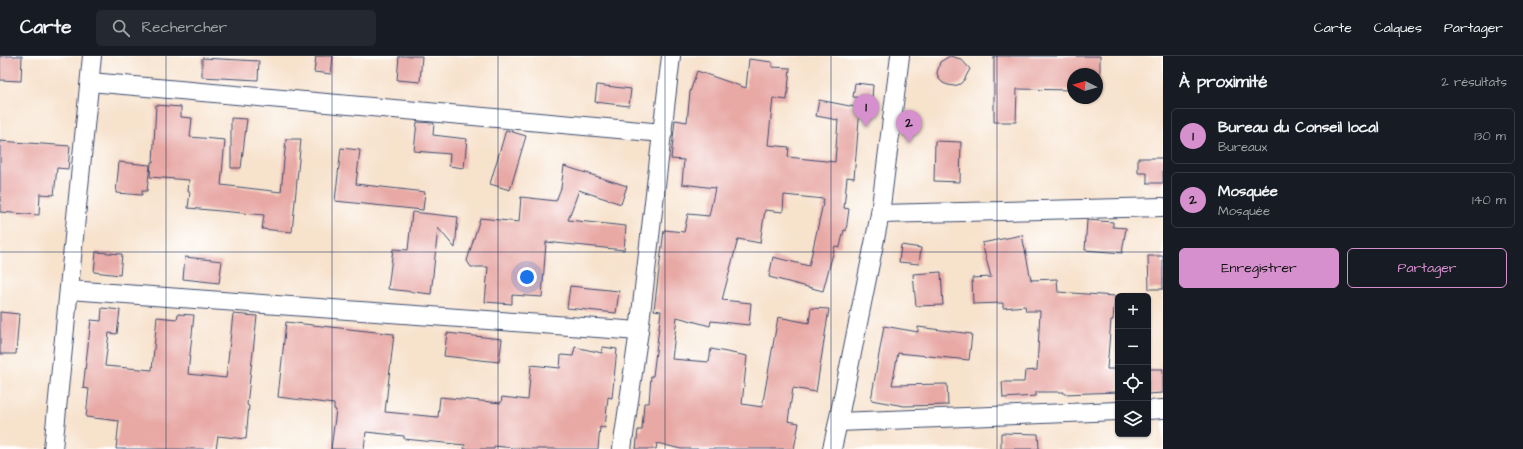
<!DOCTYPE html>
<html lang="fr">
<meta charset="utf-8">
<style>
:root{--surface:#171b24;--page:#242831;--text:#f1f3f6;--muted:#9ea1a6;--line:#363941;--accent:#d690ce}
body{margin:0;font-family:"Architects Daughter",sans-serif;background:var(--page);color:var(--text)}
.controls{position:absolute;right:12px;bottom:12px;display:grid;overflow:hidden;border-radius:6px;box-shadow:0 1px 3px #0004}
.controls button{width:36px;height:36px;display:grid;place-items:center;padding:0;border:0;border-bottom:1px solid var(--line);background:var(--surface);color:var(--text);font:20px sans-serif}
.compass{position:absolute;left:1067px;top:12px;width:36px;height:36px;border-radius:50%;background:var(--surface);box-shadow:0 1px 3px #0004;rotate:275deg}
.you{position:absolute;left:527px;top:221px;width:14px;height:14px;margin:-10px;border:3px solid #fff;border-radius:50%;background:#1a73e8;box-shadow:0 0 0 6px #1a73e833}
.badge{display:grid;place-items:center;width:26px;height:26px;border-radius:50%;background:var(--accent);color:#111;font-size:13px;font-weight:700}
.pin{position:absolute;translate:-50% -33px;filter:drop-shadow(0 1px 2px #0008)}
.pin::after{content:'';position:absolute;top:21px;width:14px;height:12px;background:inherit;clip-path:polygon(0 0,100% 0,50% 100%)}
.list{margin:0;padding:0;list-style:none}
h2{display:flex;justify-content:space-between;align-items:center;height:52px;margin:0;padding:0 16px;font-size:17px}
h2 small{font-size:13px;font-weight:400;color:var(--muted)}
.list li{display:grid;grid-template-columns:26px 1fr auto;gap:12px;align-items:center;box-sizing:border-box;height:56px;margin:0 8px 8px;padding:0 8px;border:1px solid var(--line);border-radius:6px}
.list b{display:block;font-size:15px;white-space:nowrap}
.list p{margin:0;font-size:13px;white-space:nowrap;color:var(--muted)}
.list em{font-size:13px;font-style:normal;color:var(--muted)}
.actions{display:flex;gap:8px;padding:12px 16px}
.actions a{flex:1;padding:9px 0;border:1px solid var(--accent);border-radius:6px;text-align:center;font-size:14px;color:var(--accent)}
.actions .main{background:var(--accent);color:#111}
.icon{flex:none;width:22px;height:22px;fill:none;stroke:currentColor;stroke-width:2;stroke-linecap:round;stroke-linejoin:round}
.map{position:relative;flex:none;width:1163px;height:393px;overflow:hidden}
header{display:flex;align-items:center;gap:24px;box-sizing:border-box;height:56px;padding:0 20px;background:var(--surface);border-bottom:1px solid var(--line)}
header strong{font-size:19px}
nav{display:flex;gap:22px;margin-inline-start:auto;font-size:14px}
.search{width:280px;height:36px;background:var(--page);display:flex;align-items:center;gap:10px;box-sizing:border-box;padding:0 14px;border-radius:6px;color:var(--muted);font-size:15px}
main{display:flex}
aside{flex:1;background:var(--surface)}
.map>svg:first-child{display:block}
.building{fill:#e8a9a5}
.lines{fill:none;stroke-linecap:round;stroke-linejoin:round}
.street-casing{stroke:#3c4a6e;stroke-width:20}
.street{stroke:#fff;stroke-width:18}
.grid{fill:none;stroke:#1b2f5e;stroke-width:1;stroke-opacity:0.55}
</style>
<header>
<strong>Carte</strong>
<div class="search"><svg class="icon" aria-label="search" viewBox="0 0 24 24"><circle cx="10" cy="10" r="6"/><path d="M15 15l6 6"/></svg>Rechercher</div>
<nav><a>Carte</a><a>Calques</a><a>Partager</a></nav>
</header>
<main>
<div class="map">
<svg width="1163" height="393" viewBox="0 0 1163 393">
<rect width="100%" height="100%" fill="#fff"/>
<filter id="ink" filterUnits="userSpaceOnUse"><feTurbulence type="fractalNoise" baseFrequency=".025" numOctaves="2"/><feDisplacementMap in="SourceGraphic" scale="8" xChannelSelector="R" yChannelSelector="G"/><feConvolveMatrix kernelMatrix="1 2 1 2 8 2 1 2 1" color-interpolation-filters="sRGB"/></filter>
<filter id="wash" filterUnits="userSpaceOnUse"><feTurbulence type="fractalNoise" baseFrequency=".012" numOctaves="4" result="noise"/><feDisplacementMap in="SourceGraphic" scale="16" xChannelSelector="R" yChannelSelector="G"/><feGaussianBlur stdDeviation="0.9" result="paint"/><feColorMatrix in="noise" values="0 0 0 0 0 0 0 0 0 0 0 0 0 0 0 0 0 1.4 0 .05"/><feComposite in="paint" operator="in"/></filter>
<g filter="url(#wash)">
<rect width="100%" height="100%" fill="#f7e2cc"/>
<g id="blocks">
<g class="building">
<path d="M0,0h22l-1,25 -21,-1z"/>
<path d="M316,0h17l-2,18 -17,-2z"/>
<path d="M399,0h23l-2,26 -23,-2z"/>
<path d="M950,0l11,3 9,10 -6,11 -4,4 -6,2 -6,-1 -5,-2 -4,-4 -2,-6 3,-11z"/>
<path d="M994,0h106v34h-3v-16h-24v16l-56,-1 -1,33h-22z"/>
<path d="M202,2l57,3 -1,19 -56,-3z"/>
<path d="M749,3l23,3v5l18,1 -3,32 -14,-2 -5,47 21,2 -1,10 47,5 3,-42 -22,-4 3,-16 41,8 -6,70 -7,-1 -3,31 5,1 -3,22 -2,-1 -4,17 -5,-1 -12,45 -54,-14 4,-20 36,9 15,-67 -40,-4 -1,17 -18,-2 -5,33 -22,-4 -16,61 29,3 -2,22 -38,-4 -1,5 -33,-9 -5,42 37,3 2,-13 36,7 -5,48 20,3 16,-90 31,6 2,-15 18,1 -13,83 -23,-4 -5,33 11,2 -5,26h-113l-24,-6 -1,6h-20l2,-19h4l2,-27h5l2,-27h2l8,-65 -7,-1 10,-80 20,2 4,-18 21,2 6,-28 -33,-4 2,-24 -13,-1 4,-39 12,2 3,-30 7,-21 49,17z"/>
<path d="M855,27l18,2 -1,14 -19,-2z"/>
<path d="M597,29l34,4 -2,17 -34,-4z"/>
<path d="M156,49l25,2v10l11,1 -2,19 35,3 -4,45 60,7 5,-53h15l-9,93 -30,-3 2,-14 -76,-7 2,-16h-2l1,-12 -39,-3 1,-15h2z"/>
<path d="M231,62l16,1 -6,49h-10z"/>
<path d="M417,66l17,1 -1,12 34,4 -3,29 -15,-2 1,-12 -36,-3z"/>
<path d="M506,74l20,6 -16,54 -20,-6z"/>
<path d="M0,85l70,5 -2,23 -11,-1 -3,27 -14,-1 -1,21 -39,-3z"/>
<path d="M935,85l26,1 -1,40 -26,-1z"/>
<path d="M341,92l19,2 -4,34 69,8 -2,18 -88,-9z"/>
<path d="M1138,102h25v25h-16v-10h-9z"/>
<path d="M119,106l31,3 -3,26h-5v4l-26,-2z"/>
<path d="M564,110l63,20 -6,18 -42,-14 -11,30 58,6 -2,24 -78,-8 -4,55 -30,-2v9l-27,-2 3,-35h-17l-4,-6 13,-43 39,4 2,-25 35,4 5,-13z"/>
<path d="M412,156l46,5 -3,31 -17,-20 -7,66 -43,-5 5,-40 15,1z"/>
<path d="M1087,164l26,2v5l13,1 -4,25 -37,-3z"/>
<path d="M1022,179l9,45 26,-1 1,13 57,4 -2,24h-2l-4,49h11v23l-54,2v-2h-28v4l-33,2 -1,-16h22l1,-11 12,-1 3,-59h-14l-1,-5 -22,2v-5l-30,1 -1,-26 19,-1 -9,-34z"/>
<path d="M901,189l20,3 -2,16 -20,-2z"/>
<path d="M96,196l26,2 -2,21 -26,-3z"/>
<path d="M1148,200h15v33h-14z"/>
<path d="M185,201l37,4 -3,22 -36,-4z"/>
<path d="M941,216l2,33 -27,1 -3,-32z"/>
<path d="M570,230l49,5 -3,22 -49,-5z"/>
<path d="M102,252l18,2 -3,24 -8,-1 -4,33 47,4 5,-53 20,2 1,-5 16,1 -6,59 38,4 7,-64 24,2 -10,89 2,1 -3,33 -28,-3 -2,13h-100l3,-28 -33,-4 3,-28 -6,-1 8,-68 10,1z"/>
<path d="M0,256l19,2 -3,40h-16z"/>
<path d="M286,266l108,12 -9,78 53,5 2,-20 61,6 1,-6 26,3 3,-35 29,3 1,-13 12,1 2,-9 27,6 1,-6 14,2 -5,49 -4,-1 -3,31 -5,-1 -2,22h-73l-31,-3v3h-30l1,-4 -61,-6v-3l-38,-4 -2,17h-33l5,-39 -2,-1v-5l-56,-7z"/>
<path d="M884,270l34,6v-5l54,7 -3,26 -71,-7 -6,32 55,-1 1,21 -44,1 -33,-6z"/>
<path d="M447,277l55,6 -3,23 -55,-6z"/>
<path d="M1148,313h15v24l-15,1z"/>
<path d="M1001,377l37,1 1,15h-38z"/>
</g>
</g>
</g>
<g filter="url(#ink)">
<use href="#blocks" fill-opacity="0" stroke="#3c4a6e" stroke-width="1"/>
<g class="lines">
<defs>
<g id="street">
<path d="M90,26l573,51"/>
<path d="M880,158l283,-7"/>
<path d="M69,234l570,41"/>
<path d="M1148,354l15,-1"/>
<path d="M838,366l280,-11"/>
<path d="M53,393l39,-393"/>
<path d="M622,393l17,-118 32,-275"/>
<path d="M832,393l6,-27 42,-208 20,-158"/>
</g>
</defs>
<use href="#street" class="street-casing"/>
<use href="#street" class="street"/>
</g>
</g>
<path class="grid" d="M166,0v393M332,0v393M498,0v393M665,0v393M831,0v393M997,0v393M0,196h1163"/>
</svg>
<div class="controls">
<button>+</button>
<button>−</button>
<button><svg class="icon" aria-label="locate" viewBox="0 0 24 24"><circle cx="12" cy="12" r="6"/><path d="M12 2v4M12 18v4M2 12h4M18 12h4"/></svg></button>
<button><svg class="icon" aria-label="layers" viewBox="0 0 24 24"><path d="M12 4l9 5-9 5-9-5zM3 14l9 5 9-5"/></svg></button>
</div>
<svg class="compass" viewBox="-18 -18 36 36"><path d="M0-13l5 13h-10z" fill="#e53935"/><path d="M0 13l5-13h-10z" fill="#9ea1a6"/></svg>
<div class="you"></div>
<div class="pin badge" style="left:866px;top:71px">1</div>
<div class="pin badge" style="left:909px;top:87px">2</div>
</div>
<aside>
<h2>À proximité<small>2 résultats</small></h2>
<ul class="list">
<li><span class="badge">1</span><div><b>Bureau du Conseil local</b><p>Bureaux</p></div><em>130 m</em></li>
<li><span class="badge">2</span><div><b>Mosquée</b><p>Mosquée</p></div><em>140 m</em></li>
</ul>
<div class="actions"><a class="main">Enregistrer</a><a>Partager</a></div>
</aside>
</main>
